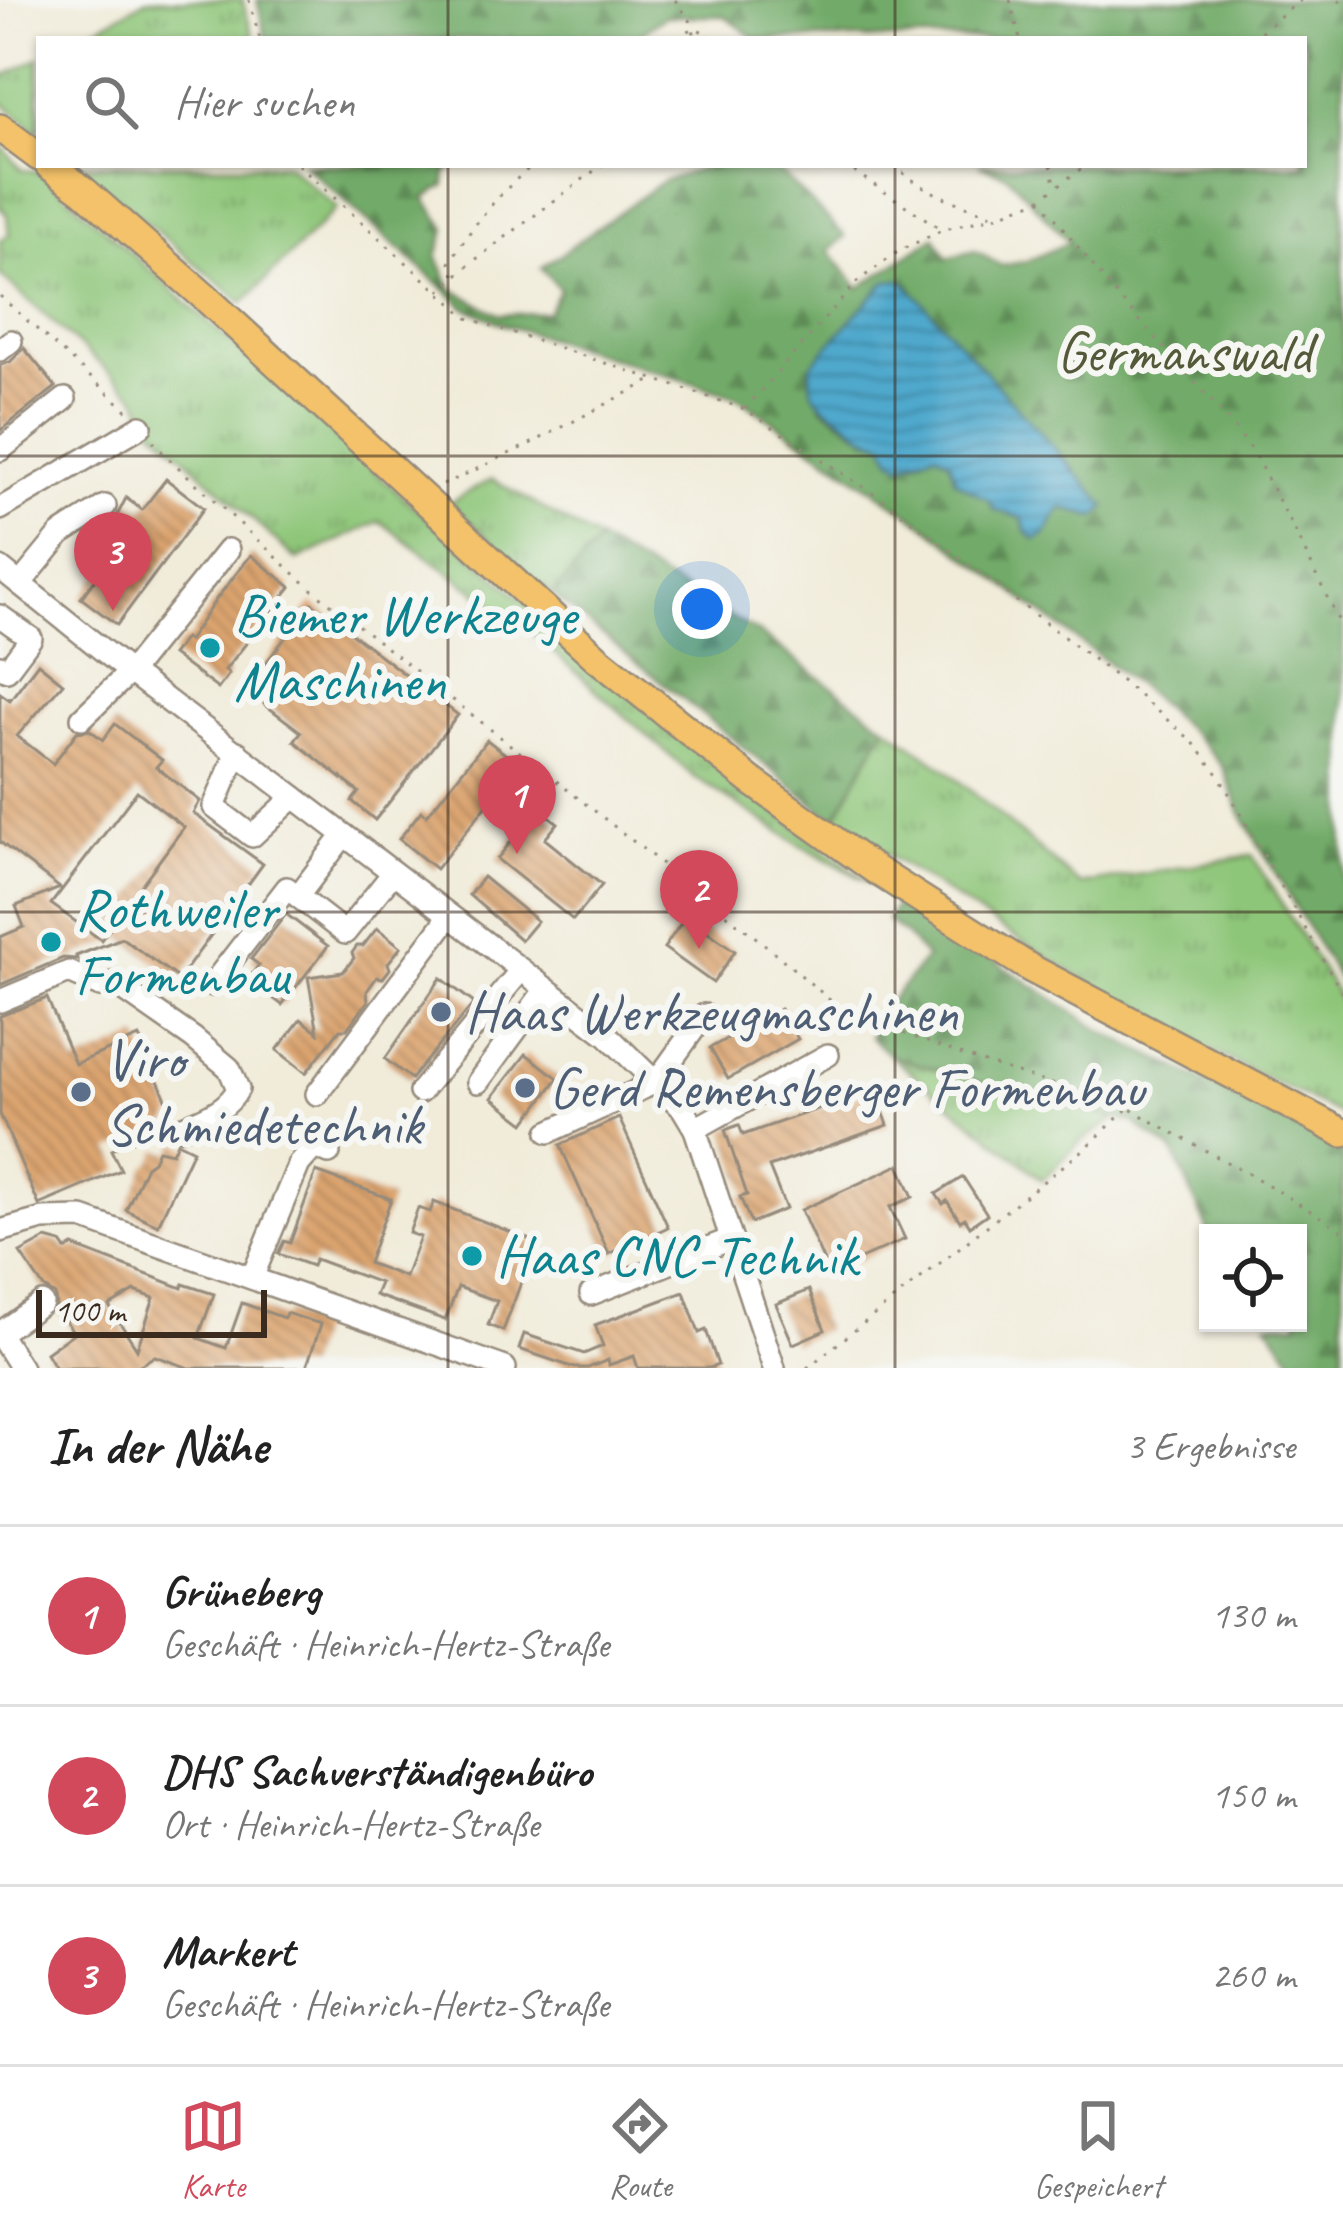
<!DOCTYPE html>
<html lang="de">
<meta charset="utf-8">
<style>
:root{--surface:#fff;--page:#f2f2f2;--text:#222;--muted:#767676;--line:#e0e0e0;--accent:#d1495b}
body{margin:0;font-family:Caveat,sans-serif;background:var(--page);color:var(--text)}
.controls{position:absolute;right:36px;bottom:36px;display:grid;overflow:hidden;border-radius:0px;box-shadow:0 3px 9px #0004}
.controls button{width:108px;height:108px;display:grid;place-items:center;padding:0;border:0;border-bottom:3px solid var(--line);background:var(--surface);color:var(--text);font:60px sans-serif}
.scale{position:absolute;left:36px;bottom:30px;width:231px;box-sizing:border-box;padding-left:12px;border:6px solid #3b2a1e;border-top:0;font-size:33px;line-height:42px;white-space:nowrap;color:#3b2a1e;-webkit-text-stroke:9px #f6f6f2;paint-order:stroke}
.you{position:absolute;left:702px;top:609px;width:42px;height:42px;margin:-30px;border:9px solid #fff;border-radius:50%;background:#1a73e8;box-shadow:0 0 0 18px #1a73e833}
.badge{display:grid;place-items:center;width:78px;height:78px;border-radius:50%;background:var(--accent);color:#fff;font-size:39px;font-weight:700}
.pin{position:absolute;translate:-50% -99px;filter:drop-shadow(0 3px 6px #0008)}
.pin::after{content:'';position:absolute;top:63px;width:42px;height:36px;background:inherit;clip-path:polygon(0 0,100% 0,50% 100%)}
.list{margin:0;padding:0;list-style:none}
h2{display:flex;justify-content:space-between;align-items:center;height:156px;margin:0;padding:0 48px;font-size:51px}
h2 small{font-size:39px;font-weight:400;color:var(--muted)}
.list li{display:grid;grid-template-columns:78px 1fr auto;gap:36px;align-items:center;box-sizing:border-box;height:180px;padding:0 48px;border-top:3px solid var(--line)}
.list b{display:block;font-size:45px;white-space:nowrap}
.list p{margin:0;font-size:39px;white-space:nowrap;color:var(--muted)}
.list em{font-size:39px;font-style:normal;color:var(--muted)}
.icon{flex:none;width:66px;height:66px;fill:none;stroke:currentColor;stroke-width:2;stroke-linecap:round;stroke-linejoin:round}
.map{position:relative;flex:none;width:1343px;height:1368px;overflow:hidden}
.search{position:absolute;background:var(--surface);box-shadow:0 3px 9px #0004;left:36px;right:36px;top:36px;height:132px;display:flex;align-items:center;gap:30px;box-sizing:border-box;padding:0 42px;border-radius:0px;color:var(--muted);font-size:45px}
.sheet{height:696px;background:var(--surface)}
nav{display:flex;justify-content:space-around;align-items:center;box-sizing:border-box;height:168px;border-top:3px solid var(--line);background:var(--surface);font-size:33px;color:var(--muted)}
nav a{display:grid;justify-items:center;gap:6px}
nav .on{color:var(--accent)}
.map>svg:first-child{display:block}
.grass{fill:url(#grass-tufts);stroke:#64784c;stroke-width:3}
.forest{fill:url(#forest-firs);stroke:#566a44;stroke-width:3;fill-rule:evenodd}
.water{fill:url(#water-rules);stroke:#456a76;stroke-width:3}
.building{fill:url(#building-back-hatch);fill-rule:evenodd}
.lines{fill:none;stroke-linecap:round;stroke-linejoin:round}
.minor-casing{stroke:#968b7c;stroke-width:26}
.major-casing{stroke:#968b7c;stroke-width:32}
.path{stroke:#968b7c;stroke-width:3;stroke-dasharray:3 9;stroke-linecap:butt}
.minor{stroke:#fff;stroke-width:21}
.major{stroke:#f3c26a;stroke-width:27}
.grid{fill:none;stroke:#3b2a1e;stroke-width:3;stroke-opacity:0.55}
.culture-dot{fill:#0f9aa8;stroke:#f6f6f2;stroke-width:4.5}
.service-dot{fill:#5c6f8a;stroke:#f6f6f2;stroke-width:4.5}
.labels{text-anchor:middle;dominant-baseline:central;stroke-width:12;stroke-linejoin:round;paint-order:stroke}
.park-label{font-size:57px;fill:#545939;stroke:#f6f6f2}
.culture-label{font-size:57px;fill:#0d838f;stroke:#f6f6f2;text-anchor:start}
.service-label{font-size:57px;fill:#4e5e75;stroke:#f6f6f2;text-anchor:start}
</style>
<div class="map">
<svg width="1343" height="1368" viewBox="0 0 1343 1368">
<defs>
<pattern id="grass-tufts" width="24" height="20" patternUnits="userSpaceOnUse" patternTransform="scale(3)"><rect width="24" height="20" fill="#8ec679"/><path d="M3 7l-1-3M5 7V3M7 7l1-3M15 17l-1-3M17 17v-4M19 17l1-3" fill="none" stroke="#75a163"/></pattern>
<pattern id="forest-firs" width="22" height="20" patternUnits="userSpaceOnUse" patternTransform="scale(3)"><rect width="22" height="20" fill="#72ab69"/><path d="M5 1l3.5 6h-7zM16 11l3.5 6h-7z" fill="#5f8b56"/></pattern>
<pattern id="water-rules" width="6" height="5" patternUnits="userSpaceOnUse" patternTransform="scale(3)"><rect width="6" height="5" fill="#4fa9cd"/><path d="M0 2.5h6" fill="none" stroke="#438aa6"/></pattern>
<pattern id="building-back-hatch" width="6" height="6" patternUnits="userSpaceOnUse" patternTransform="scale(3)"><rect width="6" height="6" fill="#dba46f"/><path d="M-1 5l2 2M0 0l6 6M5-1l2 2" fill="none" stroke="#b3865b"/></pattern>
</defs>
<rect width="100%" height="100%" fill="#f6f6f2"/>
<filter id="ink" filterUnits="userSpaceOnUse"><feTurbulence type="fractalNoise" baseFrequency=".00833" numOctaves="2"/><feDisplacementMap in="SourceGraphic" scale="24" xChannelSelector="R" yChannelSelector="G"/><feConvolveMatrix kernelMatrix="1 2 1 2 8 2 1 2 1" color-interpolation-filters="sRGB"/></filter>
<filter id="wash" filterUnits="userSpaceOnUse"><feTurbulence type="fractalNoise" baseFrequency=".004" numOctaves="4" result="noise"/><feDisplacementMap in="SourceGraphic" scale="48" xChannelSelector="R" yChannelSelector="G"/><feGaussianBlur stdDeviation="2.7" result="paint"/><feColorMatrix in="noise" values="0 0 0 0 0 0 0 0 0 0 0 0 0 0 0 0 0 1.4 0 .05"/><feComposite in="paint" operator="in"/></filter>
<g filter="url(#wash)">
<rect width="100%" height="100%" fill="#f1ecda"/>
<g class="grass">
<path d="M146,0h96l12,39h-177z"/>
<path d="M39,58v75l-39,-32v-23z"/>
<path d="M0,144l22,26 18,1 370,332 332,284 131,98 -79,-44 -101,-65 -159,-141 -154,-114 -83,39 -146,-134 -14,-29 -137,-122v-35l9,-5 -2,-20 -7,-9z"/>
<path d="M77,165h210l50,43 -94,95z"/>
<path d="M492,479l107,62 -46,54 -104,-92z"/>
<path d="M886,726l63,46 131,113 172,-30 91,150v111l-184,-91 -154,-94 -171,-111z"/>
<path d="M891,1056l121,36 104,26 -37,25 -36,37z"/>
</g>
<g class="forest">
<path d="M257,0h1086v988l-102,-174 -18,-47 -23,-26 -55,-50 -224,-169 -185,-126 -231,-71 -39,-17 -162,-143h153l-11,7 -1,13 -20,13 21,31 -9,27 15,33 48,26 48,-3 12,-23 -19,-21 122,-87 50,-16h60l72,71 -16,15 30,37 76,-51 12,21 28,-7 27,15 25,-5 42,-19 -62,-67 -28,-10h325v-126h-548l-31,-23h-59l-33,23h-367zM820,406l276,111 -35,-9 -16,27 -18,-2 -5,-15 -29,-9 -2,-8 -36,-21 -5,-19 -15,-9 -21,10 -21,-4 -9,-15c-24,-5 -42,-25 -64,-37z"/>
<path d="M599,541l158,91 129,94 -52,94 -281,-225z"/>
<path d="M900,898l207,136 236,115v219h-44l-32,-45h31v-90h-89l-36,-82 -41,-29 -120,-30 -121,-36 -21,-19 8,-21 48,-58 -20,-23 -19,-15z"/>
</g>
<path class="water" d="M903,280l203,226 -10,11 -35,-9 -16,27 -10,5 -8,-7 -5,-15 -29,-9 -3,-8 -35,-21 -5,-19 -15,-9 -33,13 -9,-6 -9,-16c-19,-4 -26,-13 -41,-24 -25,-17 -34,-20 -33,-53l76,-85z"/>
<g id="blocks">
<g class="building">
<path d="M24,348l32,39 -56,44v-66l10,-3z"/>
<path d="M166,479l38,29 -87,117 -36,-27 27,-36 -19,-14 29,-34 8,-16 16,12z"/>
<path d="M251,555l40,32 -66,83 4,4 -11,15 -46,-34 13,-17 3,3 29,-43z"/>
<path d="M312,603l146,112 -83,105 -23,-19 7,-9 -65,-51 7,-9 -37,-28 13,-17 -19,-14z"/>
<path d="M38,663l25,20 -46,53 36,28 24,-32 13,-2 13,10 12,-16 47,36 -6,7 44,34 -7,12 70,51 -84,115 -57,-41 -46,18 1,3 -14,-1 -63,27v-48l24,-10 -8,-21 44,-18 -60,-46v-149l10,7zM137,791l47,36 -83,113 -50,-36z"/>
<path d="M487,740l31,24 -13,17 53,42 -13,16 57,46 -29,35 -76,-61 29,-36 -33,-26 -57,72 -37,-30 22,-28 6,4z"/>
<path d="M483,877l54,44 -16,19 -52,-45z"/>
<path d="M286,914l42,32 -46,59 -34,-26 11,-14 -8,-6z"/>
<path d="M686,916l49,35 -22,32 -49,-35z"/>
<path d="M377,928l24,19 -13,16 2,6 -7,9 -6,-1 -10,14 1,10 -21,28h-7l-34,44 -29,-23 24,-31 17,13 -10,-55 35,-5 11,-14 -2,-5 5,-7h6z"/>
<path d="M441,978l33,25 -63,76 -26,-20z"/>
<path d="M47,998l28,66 64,-27 34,78 -7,11 -55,24 10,20 -82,35 -39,-91v-98z"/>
<path d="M780,1009l18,30 -70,40 -18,-31z"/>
<path d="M526,1054l32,24 -33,45 -33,-25z"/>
<path d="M875,1089l13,36 -119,42 17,42 -35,14 -11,-26 7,-2 -22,-65 14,-5 4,10z"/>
<path d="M619,1118l49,109 -59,27 -49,-109z"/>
<path d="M177,1142l16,8 -35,75 -32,-15 20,-44 7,-5 5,-11 14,3z"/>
<path d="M899,1165l14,32 -23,10 15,32 -76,34 -28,-63z"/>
<path d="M316,1172l75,27 -23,64 37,14 15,-40 -11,-4 9,-25 12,4 4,-10 102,40 -33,89 -15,-6 9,-24 -39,-14 -13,33 -70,-25 5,-12 -65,-24 -3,7 -34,-12 6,-13 6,2z"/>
<path d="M963,1177l24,37 -17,12 -5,-8 -5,3 -13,-20 -4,3 -7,-10z"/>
<path d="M46,1239l15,4 5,7 7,-4 109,42 1,-4 31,10 -16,44 28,10 16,-45 42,15 2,-5 35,11 -15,44h-117l-34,-12 -20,12h-80l-9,-15 28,-20 -18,-26 -1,-12 -11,-7 -24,-35zM135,1291l19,7 -17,51 -28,-43z"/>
<path d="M809,1290l16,40 -32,14 -17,-40z"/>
<path d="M684,1292l15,41 7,-3 12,35 -8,3h-72l-4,-12 -25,9 -1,-5 -20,8h-13l-56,-19 5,-15 60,20 19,-8 -8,-21z"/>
</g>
</g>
</g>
<g filter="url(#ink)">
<use href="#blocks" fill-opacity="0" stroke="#968b7c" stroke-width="3"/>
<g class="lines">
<defs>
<g id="minor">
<path d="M0,350l11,-9"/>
<path d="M0,450l65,-51"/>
<path d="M0,509l141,-83"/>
<path d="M0,568l130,104 477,363 76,74 12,20 79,239"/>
<path d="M20,584l41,-50 44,-28"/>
<path d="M0,616l31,22 -24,32 -7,-4"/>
<path d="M82,718l48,-46 98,-122"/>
<path d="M237,752l-23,55 38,29 42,-39"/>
<path d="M298,896l46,-61"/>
<path d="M212,985l75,-97 58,45 48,-60"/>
<path d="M0,1001l69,-29 31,14 14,-3 79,55 36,30 9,21c-11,22 -35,29 -57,39"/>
<path d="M478,1082l68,-93"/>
<path d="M420,1092l101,-122"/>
<path d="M317,1094l132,-177"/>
<path d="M695,1129l133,-74"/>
<path d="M549,1132l107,-50 48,-67"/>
<path d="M0,1231l43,-12 39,-1 423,150"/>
<path d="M252,1278l47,-114 16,-18 14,7"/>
<path d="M591,1294l140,-55"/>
<path d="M0,1333l42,-30"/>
<path d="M0,1335l21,33"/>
</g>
<g id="major">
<path d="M0,128l39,29"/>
<path d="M49,165l34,25 124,109 390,359 153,122 124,89 156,99 313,165"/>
</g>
</defs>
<use href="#minor" class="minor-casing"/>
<use href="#major" class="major-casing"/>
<g class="path">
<path d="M249,0l11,39"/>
<path d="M675,0l15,20 6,19"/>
<path d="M1010,0l10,39"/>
<path d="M1339,0l4,5"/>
<path d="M680,39l5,-7 11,-4 19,11"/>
<path d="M1251,39l50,-39"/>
<path d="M298,165l170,153 277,91 143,94 235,179 69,59 26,33 125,221"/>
<path d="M844,165l97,64"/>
<path d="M893,165c32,27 60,37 99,50"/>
<path d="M1051,165l5,22"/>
<path d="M1040,199l74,93 111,124 27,34 42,79 49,101"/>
<path d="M455,275l-5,-12c21,-37 50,-71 83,-98"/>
<path d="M440,291l31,-28 131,-98"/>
<path d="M0,296l128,115"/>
<path d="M745,409l113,-128 41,-30 43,-21 55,-14 43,-17 46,-34"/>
<path d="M153,441l12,14 144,132 459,360 69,59 27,13 118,43 146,46 137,75 78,48"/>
<path d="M443,485l91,-43 120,-63"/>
<path d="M807,1368l280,-221 40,-38"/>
</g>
<use href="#minor" class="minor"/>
<use href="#major" class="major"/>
</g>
</g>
<path class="grid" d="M448,0v39M895,0v39M448,165v1203M895,165v1203M0,456h1343M0,912h1343"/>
<g class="culture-dot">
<circle cx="210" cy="648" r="12"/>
<circle cx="51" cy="942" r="12"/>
<circle cx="472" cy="1256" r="12"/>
</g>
<g class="service-dot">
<circle cx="441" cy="1012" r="12"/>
<circle cx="525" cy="1088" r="12"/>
<circle cx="81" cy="1092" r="12"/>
</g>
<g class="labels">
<g class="park-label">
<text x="1184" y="352">Germanswald</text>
</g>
<g class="culture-label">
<text x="234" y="615">Biemer Werkzeuge<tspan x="234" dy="66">Maschinen</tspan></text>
<text x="75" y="909">Rothweiler<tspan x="75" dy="66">Formenbau</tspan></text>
<text x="496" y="1256">Haas CNC-Technik</text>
</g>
<g class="service-label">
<text x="465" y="1012">Haas Werkzeugmaschinen</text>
<text x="105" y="1059">Viro<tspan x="105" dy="66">Schmiedetechnik</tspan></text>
<text x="549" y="1088">Gerd Remensberger Formenbau</text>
</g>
</g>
</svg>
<div class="controls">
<button><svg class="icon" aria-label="locate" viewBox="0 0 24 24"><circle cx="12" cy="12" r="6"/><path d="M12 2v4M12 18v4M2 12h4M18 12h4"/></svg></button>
</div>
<div class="scale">100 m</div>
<div class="you"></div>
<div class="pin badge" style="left:517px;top:854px">1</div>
<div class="pin badge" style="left:699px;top:949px">2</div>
<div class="pin badge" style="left:113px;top:611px">3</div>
<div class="search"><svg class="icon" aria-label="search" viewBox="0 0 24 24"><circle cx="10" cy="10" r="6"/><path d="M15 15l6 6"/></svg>Hier suchen</div>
</div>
<section class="sheet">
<h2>In der Nähe<small>3 Ergebnisse</small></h2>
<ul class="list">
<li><span class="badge">1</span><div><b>Grüneberg</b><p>Geschäft · Heinrich-Hertz-Straße</p></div><em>130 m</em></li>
<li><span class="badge">2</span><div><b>DHS Sachverständigenbüro</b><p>Ort · Heinrich-Hertz-Straße</p></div><em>150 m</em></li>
<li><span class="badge">3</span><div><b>Markert</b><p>Geschäft · Heinrich-Hertz-Straße</p></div><em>260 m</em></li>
</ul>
</section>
<nav>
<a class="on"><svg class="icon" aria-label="map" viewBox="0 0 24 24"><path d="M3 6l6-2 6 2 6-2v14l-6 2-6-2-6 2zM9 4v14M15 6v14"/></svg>Karte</a>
<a><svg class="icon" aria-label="directions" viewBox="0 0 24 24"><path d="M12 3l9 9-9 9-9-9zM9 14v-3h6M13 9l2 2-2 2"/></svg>Route</a>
<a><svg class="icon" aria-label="saved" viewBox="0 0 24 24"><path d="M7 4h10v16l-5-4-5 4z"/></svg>Gespeichert</a>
</nav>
